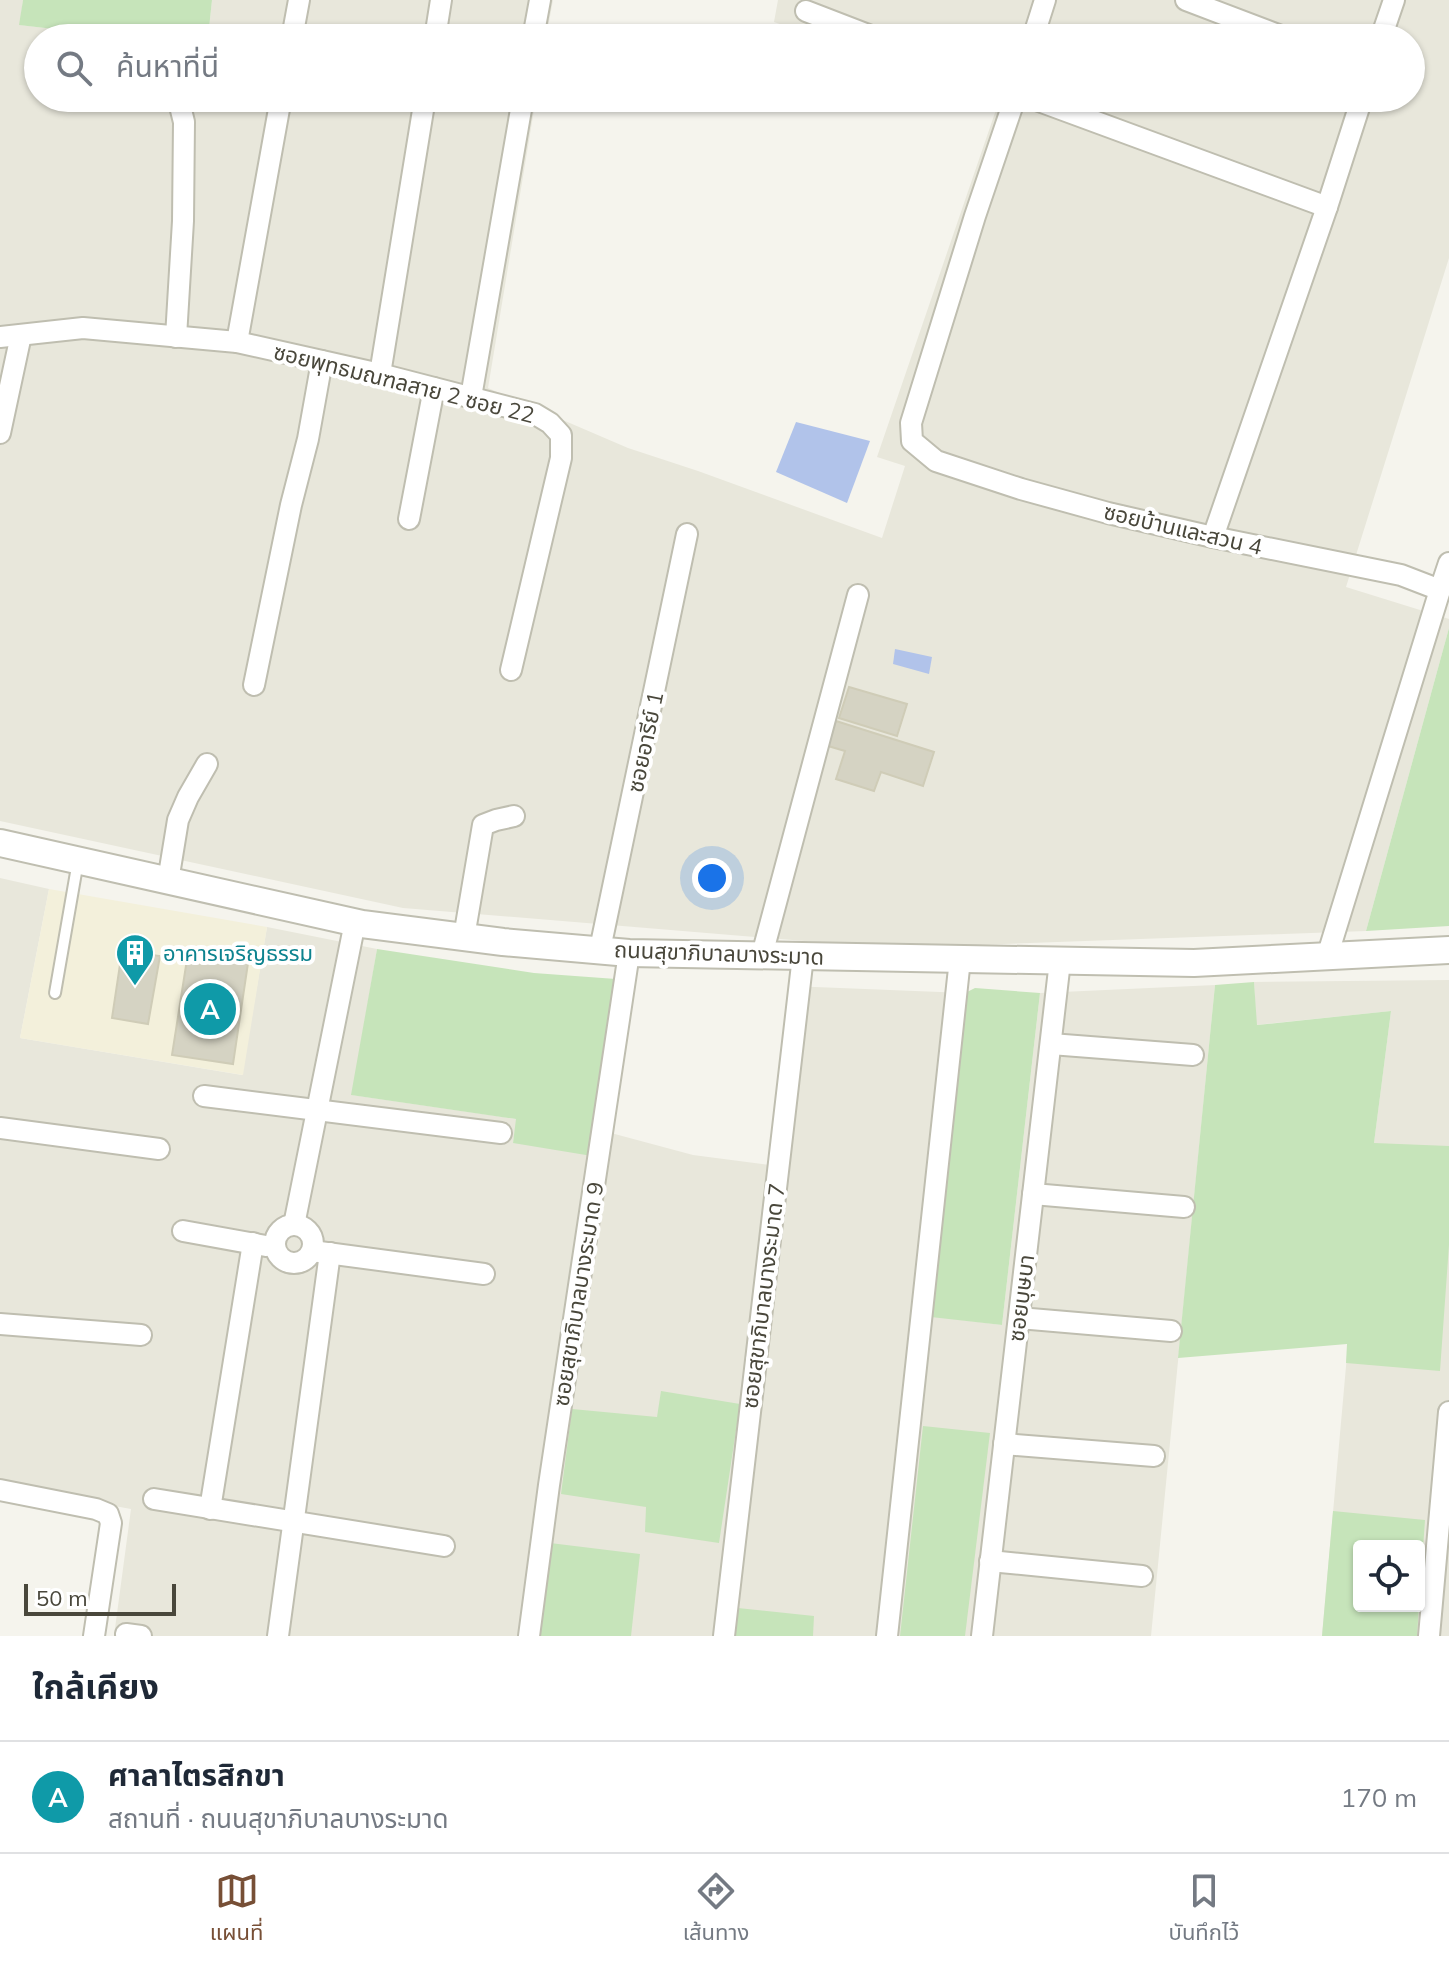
<!DOCTYPE html>
<html lang="th">
<meta charset="utf-8">
<style>
:root{--surface:#fff;--page:#f2f2f3;--text:#1f2937;--muted:#747a83;--line:#e0e1e3;--accent:#774f36}
body{margin:0;font-family:Mulish,"Noto Sans Thai",sans-serif;background:var(--page);color:var(--text)}
.controls{position:absolute;right:24px;bottom:24px;display:grid;overflow:hidden;border-radius:8px;box-shadow:0 2px 6px #0004}
.controls button{width:72px;height:72px;display:grid;place-items:center;padding:0;border:0;border-bottom:2px solid var(--line);background:var(--surface);color:var(--text);font:40px sans-serif}
.scale{position:absolute;left:24px;bottom:20px;width:152px;box-sizing:border-box;padding-left:8px;border:4px solid #49473b;border-top:0;font-size:22px;line-height:28px;white-space:nowrap;color:#49473b;-webkit-text-stroke:6px #fff;paint-order:stroke}
.you{position:absolute;left:712px;top:878px;width:28px;height:28px;margin:-20px;border:6px solid #fff;border-radius:50%;background:#1a73e8;box-shadow:0 0 0 12px #1a73e833}
.badge{display:grid;place-items:center;width:52px;height:52px;border-radius:50%;background:var(--accent);color:#fff;font-size:26px;font-weight:700}
.pin{position:absolute;translate:-50% -50%;border:4px solid #fff;box-shadow:0 2px 8px #0006}
.list{margin:0;padding:0;list-style:none}
h2{display:flex;justify-content:space-between;align-items:center;height:104px;margin:0;padding:0 32px;font-size:34px}
h2 small{font-size:26px;font-weight:400;color:var(--muted)}
.list li{display:grid;grid-template-columns:52px 1fr auto;gap:24px;align-items:center;box-sizing:border-box;height:112px;padding:0 32px;border-top:2px solid var(--line)}
.list b{display:block;font-size:30px;white-space:nowrap}
.list p{margin:0;font-size:26px;white-space:nowrap;color:var(--muted)}
.list em{font-size:26px;font-style:normal;color:var(--muted)}
.icon{flex:none;width:44px;height:44px;fill:none;stroke:currentColor;stroke-width:2;stroke-linecap:round;stroke-linejoin:round}
.map{position:relative;flex:none;width:1449px;height:1636px;overflow:hidden}
.search{position:absolute;background:var(--surface);box-shadow:0 2px 6px #0004;left:24px;right:24px;top:24px;height:88px;display:flex;align-items:center;gap:20px;box-sizing:border-box;padding:0 28px;border-radius:44px;color:var(--muted);font-size:30px}
.sheet{height:216px;background:var(--surface)}
nav{display:flex;justify-content:space-around;align-items:center;box-sizing:border-box;height:112px;border-top:2px solid var(--line);background:var(--surface);font-size:22px;color:var(--muted)}
nav a{display:grid;justify-items:center;gap:4px}
nav .on{color:var(--accent)}
.map>svg:first-child{display:block}
.residential{fill:#e8e7db;fill-rule:evenodd}
.commercial{fill:#f3f0db}
.green{fill:#c6e4ba;fill-rule:evenodd}
.water{fill:#b1c3ea}
.building{fill:#d5d3c3;stroke:#cfccb7;stroke-width:2}
.lines{fill:none;stroke-linecap:round;stroke-linejoin:round}
.service-casing{stroke:#bfbeb0;stroke-width:14}
.minor-casing{stroke:#bfbeb0;stroke-width:24}
.tertiary-casing{stroke:#bfbeb0;stroke-width:30}
.service{stroke:#fff;stroke-width:10}
.minor{stroke:#fff;stroke-width:20}
.tertiary{stroke:#fff;stroke-width:26}
.labels{text-anchor:middle;dominant-baseline:central;stroke-width:8;stroke-linejoin:round;paint-order:stroke}
.street-label{font-size:22px;fill:#49473b;stroke:#fff}
.culture-label{font-size:22px;fill:#0d838f;stroke:#fff;text-anchor:start}
</style>
<div class="map">
<svg width="1449" height="1636" viewBox="0 0 1449 1636">
<rect width="100%" height="100%" fill="#f5f4ed"/>
<g class="residential">
<path d="M0,0h23l-3,25 112,13h-94v60h498l-48,290 140,60 70,23 184,67 23,-72 -28,-9 122,-356 -7,-3h419v-60h-591l-46,-16 4,-22h671v258l-103,329 103,32v9l-83,303 -476,17 -487,-40 -403,-87z"/>
<path d="M212,0h341l-7,38h-338z"/>
<path d="M0,878l49,11 -29,149 222,37 25,-148 110,22 -25,146 165,24 -4,24 98,-10 82,22 77,10 20,-179 175,7 -34,323 71,9 38,-332 175,-8 -64,651h-1037l17,-127 -131,-24z"/>
<path d="M1449,980v656h-127l26,-292 43,-333 -135,14 -2,-43zM1359,1546h60v60h-60z"/>
</g>
<path class="commercial" d="M49,889l218,38 -24,148 -223,-37z"/>
<g class="green">
<path d="M23,0h189l-4,38h-76l-113,-13z"/>
<path d="M1449,628v298l-83,5z"/>
<path d="M377,949l157,24 82,6 -24,177 -79,-13 3,-24 -165,-24z"/>
<path d="M1254,982l3,43 134,-14 -17,132 75,3v99l-9,126 -94,-8 1,-19 -169,14 37,-373z"/>
<path d="M975,988l65,5 -38,332 -71,-8 34,-324z"/>
<path d="M661,1391l79,13 -21,139 -74,-11 1,-25 -85,-13 11,-85 85,8z"/>
<path d="M923,1426l67,7 -25,203h-65z"/>
<path d="M1333,1511l92,9 -8,116h-95zM1359,1546h60v60h-60z"/>
<path d="M550,1543l90,11 -9,82h-91z"/>
<path d="M738,1608l76,8 -1,20h-79z"/>
</g>
<g class="water">
<path d="M796,422l74,19 -23,62 -71,-31z"/>
<path d="M895,649l37,8 -3,17 -36,-10z"/>
</g>
<g class="building">
<path d="M849,687l58,17 -10,32 -58,-18z"/>
<path d="M836,721l98,31 -11,34 -42,-14 -7,19 -38,-12 9,-28 -17,-5z"/>
<path d="M122,951l38,5 -12,68 -36,-6z"/>
<path d="M188,953l60,10 -15,101 -61,-9z"/>
</g>
<g class="lines">
<defs>
<path id="service" d="M55,993l23,-132"/>
<g id="minor">
<path d="M1186,0l100,38"/>
<path d="M806,11l70,27"/>
<path d="M292,38l7,-38"/>
<path d="M435,38l6,-38"/>
<path d="M533,38l7,-38"/>
<path d="M1033,38l12,-38"/>
<path d="M1381,38l13,-38"/>
<path d="M1015,98l-40,118 -64,207 1,18 24,20 85,28 87,24 105,24 188,38 39,15 -113,367"/>
<path d="M1031,98l296,109"/>
<path d="M0,337l83,-9 154,14 143,32 155,40 15,9 11,12v23l-50,212"/>
<path d="M176,337l7,-116 1,-99 -6,-24"/>
<path d="M237,342l44,-244"/>
<path d="M380,374l45,-276"/>
<path d="M471,397l52,-299"/>
<path d="M0,433l21,-98"/>
<path d="M409,519l25,-131"/>
<path d="M1213,537l114,-330 35,-109"/>
<path d="M1440,590l9,-27"/>
<path d="M254,685l37,-180 17,-66 14,-78"/>
<path d="M168,881l10,-61 10,-23 19,-33"/>
<path d="M464,937l19,-112 13,-5 18,-4"/>
<path d="M600,949l87,-415"/>
<path d="M762,955l96,-360"/>
<path d="M1051,1044l142,11"/>
<path d="M204,1096l297,37"/>
<path d="M0,1128l159,21"/>
<path d="M1033,1194l151,13"/>
<path d="M294,1225l61,-303"/>
<circle cx="294" cy="1244" r="19"/>
<path d="M183,1231l83,15"/>
<path d="M312,1251l172,23"/>
<path d="M1019,1318l152,13"/>
<path d="M0,1324l141,11"/>
<path d="M1004,1444l150,12"/>
<path d="M0,1490l96,19 12,5 3,9 -17,113"/>
<path d="M154,1499l290,47"/>
<path d="M210,1509l43,-266"/>
<path d="M990,1561l152,15"/>
<path d="M126,1634l15,2"/>
<path d="M278,1636l52,-383"/>
<path d="M529,1636l20,-151 80,-532"/>
<path d="M724,1636l79,-680"/>
<path d="M887,1636l73,-677"/>
<path d="M982,1636l78,-675"/>
<path d="M1429,1636l20,-224"/>
</g>
<path id="tertiary" d="M0,843l362,81 141,18 126,11 565,10 255,-13"/>
</defs>
<use href="#service" class="service-casing"/>
<use href="#minor" class="minor-casing"/>
<use href="#tertiary" class="tertiary-casing"/>
<use href="#service" class="service"/>
<use href="#minor" class="minor"/>
<use href="#tertiary" class="tertiary"/>
</g>
<defs>
<symbol id="building-pin" viewBox="-11 -11 22 30"><path d="M0 17L-7.5 6A9.5 9.5 0 1 1 7.5 6Z" fill="#0f9aa8" stroke="#fff"/><path d="M-4-6H4V6H1V3H-1V6H-4ZM-2.5-4.3h1.7v1.8h-1.7ZM.8-4.3h1.7v1.8H.8ZM-2.5-1h1.7V.8h-1.7ZM.8-1h1.7V.8H.8Z" fill="#fff"/></symbol>
</defs>
<g fill-rule="evenodd">
<use href="#building-pin" x="113" y="931" width="44" height="60"/>
</g>
<g class="labels">
<g class="street-label">
<text transform="translate(404 383) rotate(14)">ซอยพุทธมณฑลสาย 2 ซอย 22</text>
<text transform="translate(1183 529) rotate(13)">ซอยบ้านและสวน 4</text>
<text transform="translate(645 742) rotate(-78)">ซอยอารีย์ 1</text>
<text transform="translate(719 953) rotate(2)">ถนนสุขาภิบาลบางระมาด</text>
<text transform="translate(578 1294) rotate(-81)">ซอยสุขาภิบาลบางระมาด 9</text>
<text transform="translate(763 1296) rotate(-83)">ซอยสุขาภิบาลบางระมาด 7</text>
<text transform="translate(1021 1298) rotate(-83)">ซอยบุษบา</text>
</g>
<g class="culture-label">
<text x="163" y="953">อาคารเจริญธรรม</text>
</g>
</g>
</svg>
<div class="controls">
<button><svg class="icon" aria-label="locate" viewBox="0 0 24 24"><circle cx="12" cy="12" r="6"/><path d="M12 2v4M12 18v4M2 12h4M18 12h4"/></svg></button>
</div>
<div class="scale">50 m</div>
<div class="you"></div>
<div class="pin badge" style="left:210px;top:1009px;background:#0f9aa8">A</div>
<div class="search"><svg class="icon" aria-label="search" viewBox="0 0 24 24"><circle cx="10" cy="10" r="6"/><path d="M15 15l6 6"/></svg>ค้นหาที่นี่</div>
</div>
<section class="sheet">
<h2>ใกล้เคียง<small></small></h2>
<ul class="list">
<li><span class="badge" style="background:#0f9aa8">A</span><div><b>ศาลาไตรสิกขา</b><p>สถานที่ · ถนนสุขาภิบาลบางระมาด</p></div><em>170 m</em></li>
</ul>
</section>
<nav>
<a class="on"><svg class="icon" aria-label="map" viewBox="0 0 24 24"><path d="M3 6l6-2 6 2 6-2v14l-6 2-6-2-6 2zM9 4v14M15 6v14"/></svg>แผนที่</a>
<a><svg class="icon" aria-label="directions" viewBox="0 0 24 24"><path d="M12 3l9 9-9 9-9-9zM9 14v-3h6M13 9l2 2-2 2"/></svg>เส้นทาง</a>
<a><svg class="icon" aria-label="saved" viewBox="0 0 24 24"><path d="M7 4h10v16l-5-4-5 4z"/></svg>บันทึกไว้</a>
</nav>
